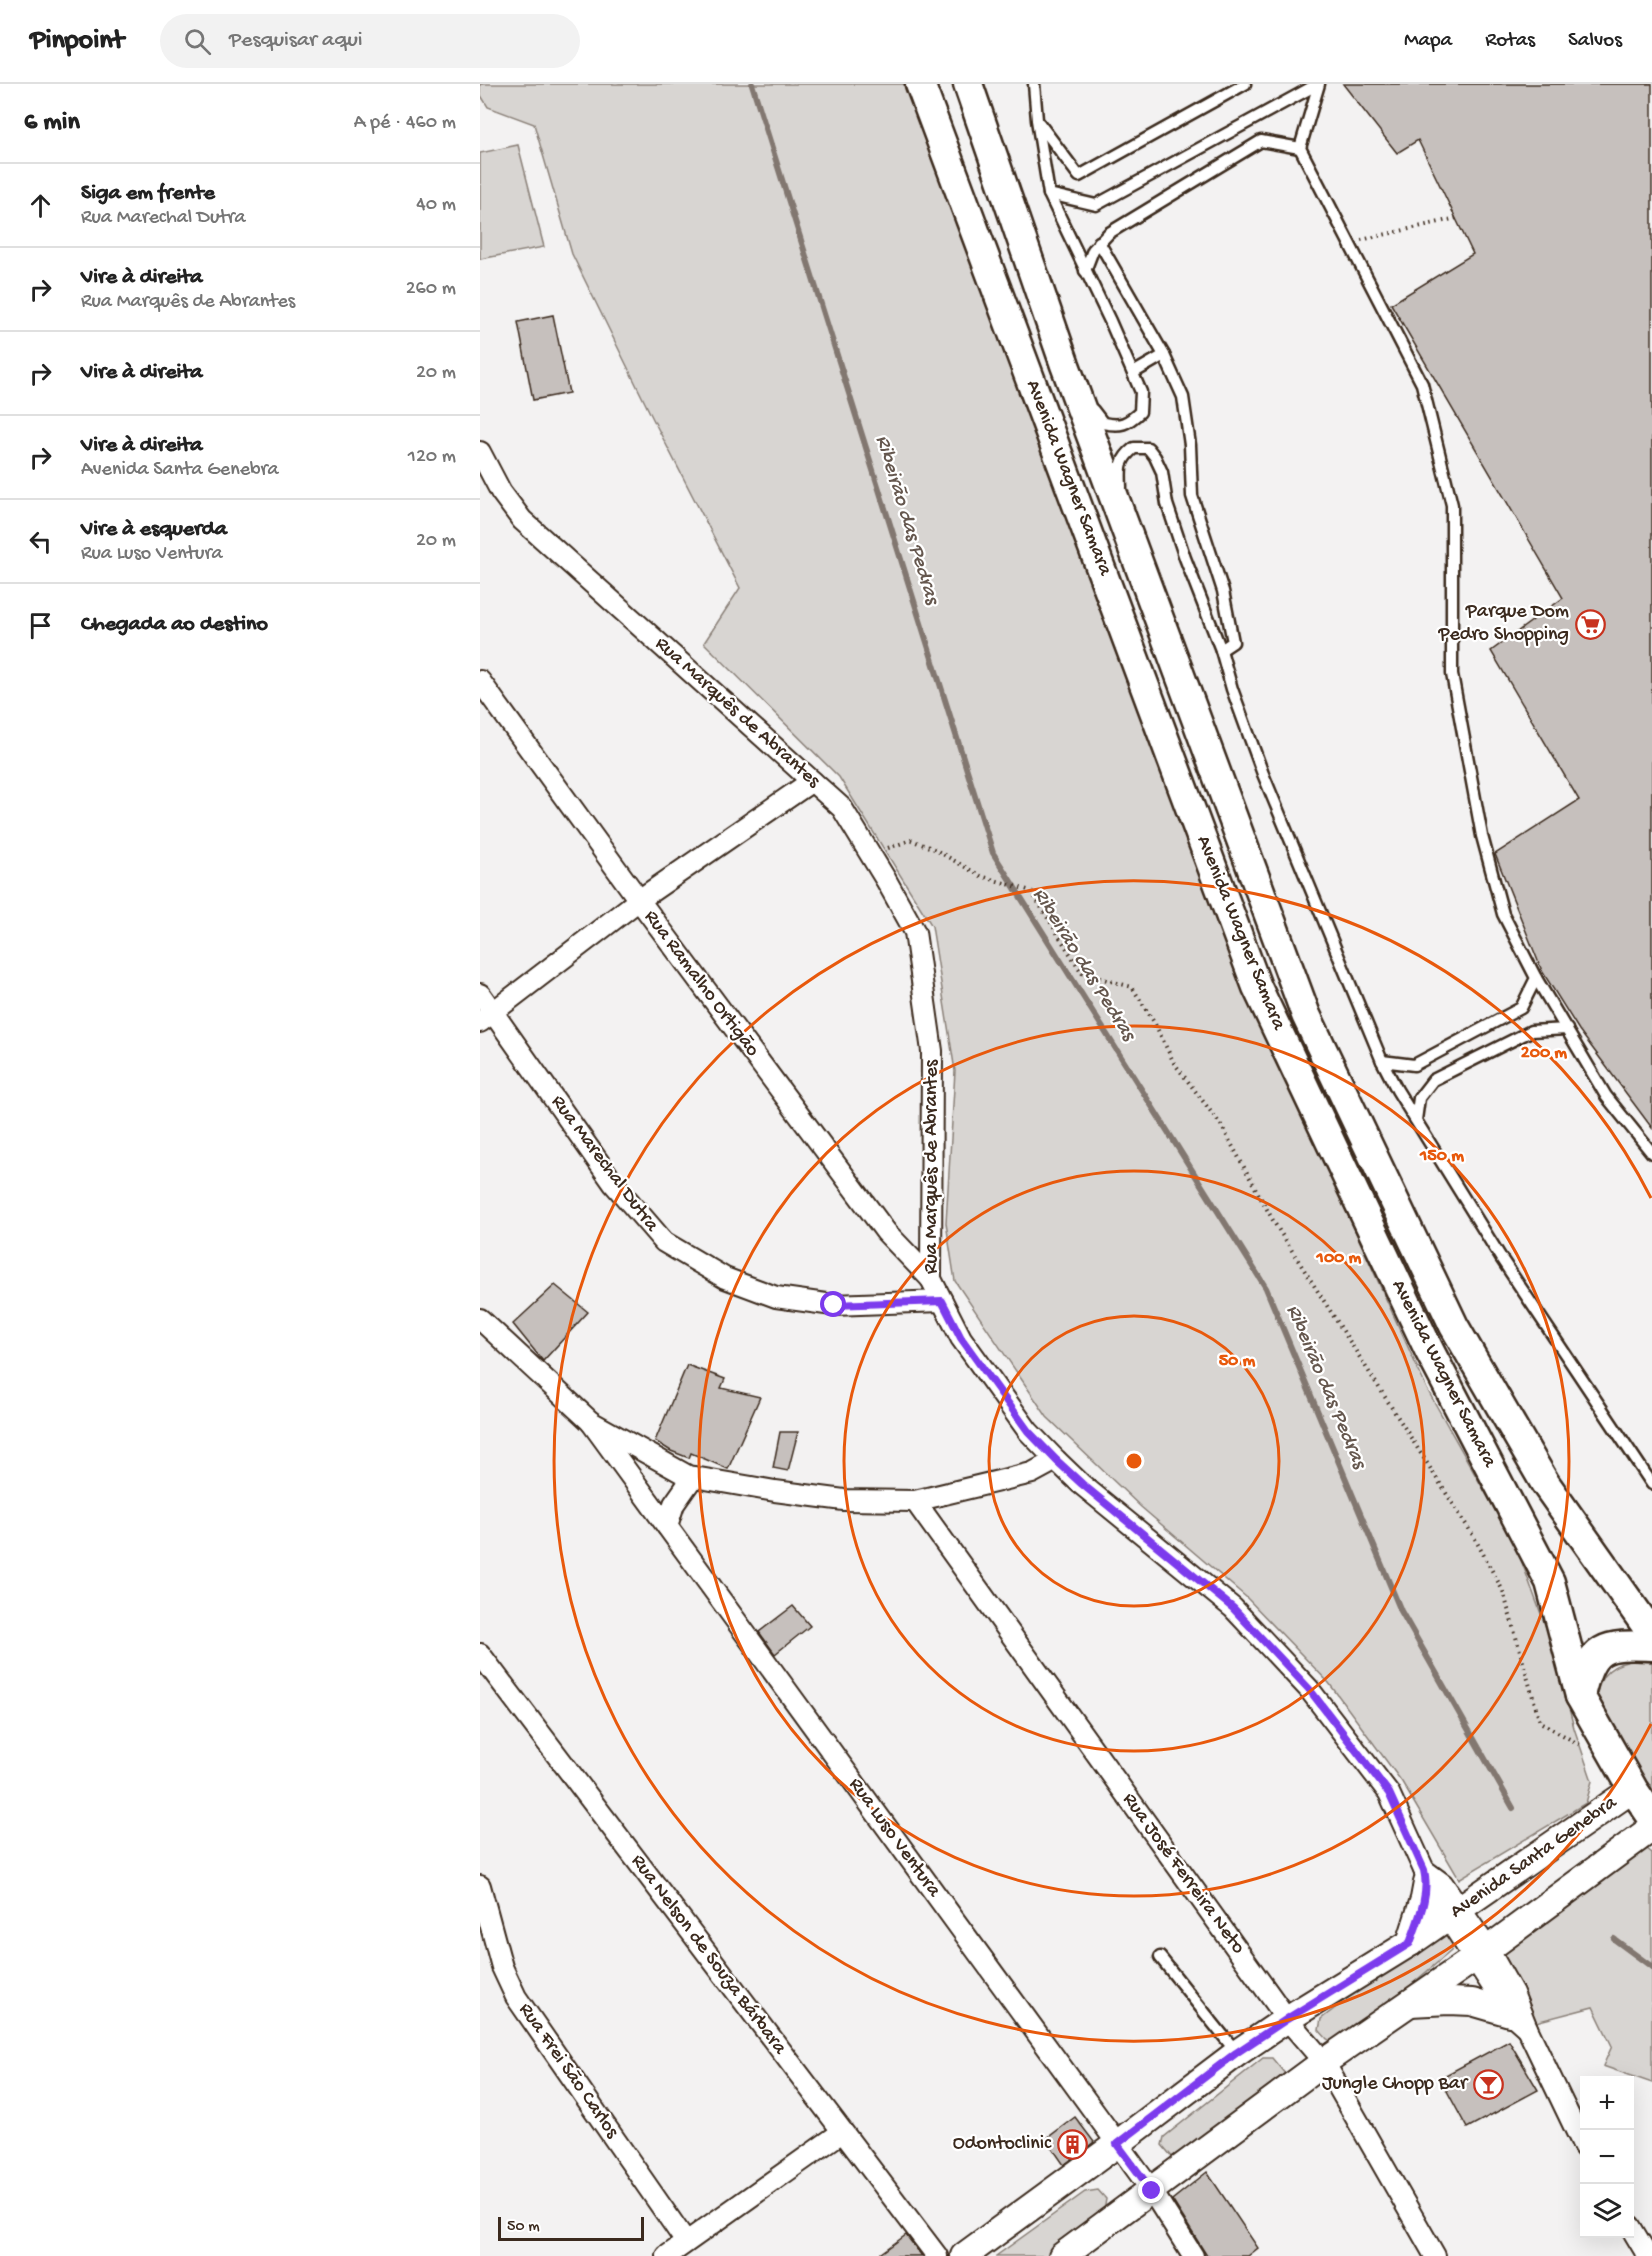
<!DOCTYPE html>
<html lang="pt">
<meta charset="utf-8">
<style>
:root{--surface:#fff;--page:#f2f2f2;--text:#222;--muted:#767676;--line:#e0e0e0}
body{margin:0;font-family:"Gochi Hand",sans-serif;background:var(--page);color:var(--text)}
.controls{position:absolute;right:18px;bottom:18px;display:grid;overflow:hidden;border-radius:0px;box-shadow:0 6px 24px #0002}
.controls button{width:54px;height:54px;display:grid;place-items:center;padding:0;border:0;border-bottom:2px solid var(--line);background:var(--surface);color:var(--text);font:30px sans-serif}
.scale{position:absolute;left:18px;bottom:15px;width:146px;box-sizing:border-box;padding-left:6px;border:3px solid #3b2a1e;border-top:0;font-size:16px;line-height:21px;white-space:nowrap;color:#3b2a1e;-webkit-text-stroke:4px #fff;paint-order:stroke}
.stop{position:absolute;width:18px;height:18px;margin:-14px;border:4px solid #7c3aed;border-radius:50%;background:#fff}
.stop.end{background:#7c3aed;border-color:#fff;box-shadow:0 2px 6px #0008}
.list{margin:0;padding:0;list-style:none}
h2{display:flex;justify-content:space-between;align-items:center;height:78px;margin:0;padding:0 24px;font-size:26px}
h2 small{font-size:20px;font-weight:400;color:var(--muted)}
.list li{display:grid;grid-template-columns:39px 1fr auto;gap:18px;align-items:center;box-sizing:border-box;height:84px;padding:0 24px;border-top:2px solid var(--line)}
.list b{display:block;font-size:22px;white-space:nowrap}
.list p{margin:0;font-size:20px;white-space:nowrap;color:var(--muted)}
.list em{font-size:20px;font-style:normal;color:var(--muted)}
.icon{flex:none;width:33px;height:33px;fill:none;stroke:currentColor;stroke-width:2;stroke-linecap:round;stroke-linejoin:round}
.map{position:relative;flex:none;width:1172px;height:2172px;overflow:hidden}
header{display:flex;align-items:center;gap:36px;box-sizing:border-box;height:84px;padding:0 30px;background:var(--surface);border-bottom:2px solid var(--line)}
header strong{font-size:28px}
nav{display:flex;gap:33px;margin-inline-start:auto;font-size:21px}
.search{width:420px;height:54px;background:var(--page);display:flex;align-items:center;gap:15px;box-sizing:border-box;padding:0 21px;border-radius:33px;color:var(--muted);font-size:22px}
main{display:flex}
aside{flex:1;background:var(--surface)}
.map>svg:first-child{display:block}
.green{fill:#d8d5d2;stroke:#8a8078;stroke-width:1.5}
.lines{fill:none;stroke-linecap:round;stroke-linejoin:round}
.stream{stroke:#827770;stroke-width:6}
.building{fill:#c6c0bd;stroke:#3b2a1e;stroke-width:1.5}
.service-casing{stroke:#3b2a1e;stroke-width:15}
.minor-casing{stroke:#3b2a1e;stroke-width:24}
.tertiary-casing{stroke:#3b2a1e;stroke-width:30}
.secondary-casing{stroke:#3b2a1e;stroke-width:33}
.path{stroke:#3b2a1e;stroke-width:4;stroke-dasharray:1.5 4.5;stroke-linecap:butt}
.service{stroke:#fff;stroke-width:10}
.minor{stroke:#fff;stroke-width:20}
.tertiary{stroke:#fff;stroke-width:26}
.secondary{stroke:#fff;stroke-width:28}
.route{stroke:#7c3aed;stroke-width:8}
.ring{fill:none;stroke:#e8590c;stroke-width:3}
.labels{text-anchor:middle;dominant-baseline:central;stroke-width:4.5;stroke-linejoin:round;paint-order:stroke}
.street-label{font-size:20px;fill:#3b2a1e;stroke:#fff}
.poi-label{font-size:20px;fill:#3b2a1e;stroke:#fff;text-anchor:end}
.water-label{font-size:21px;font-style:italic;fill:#65574e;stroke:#fff}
.centre{fill:#e8590c;stroke:#fff;stroke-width:3}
.ring-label{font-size:18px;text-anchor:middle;font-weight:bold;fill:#e8590c;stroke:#fff;stroke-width:4.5;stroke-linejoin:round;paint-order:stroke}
</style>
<header>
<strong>Pinpoint</strong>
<div class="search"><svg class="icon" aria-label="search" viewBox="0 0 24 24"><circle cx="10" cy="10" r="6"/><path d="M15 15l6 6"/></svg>Pesquisar aqui</div>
<nav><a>Mapa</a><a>Rotas</a><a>Salvos</a></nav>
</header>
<main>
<aside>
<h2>6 min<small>A pé · 460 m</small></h2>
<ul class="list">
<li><svg class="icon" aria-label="ahead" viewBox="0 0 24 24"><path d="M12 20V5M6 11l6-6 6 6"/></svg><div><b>Siga em frente</b><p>Rua Marechal Dutra</p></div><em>40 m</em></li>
<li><svg class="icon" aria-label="right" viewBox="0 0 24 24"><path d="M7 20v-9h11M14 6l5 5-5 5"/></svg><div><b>Vire à direita</b><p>Rua Marquês de Abrantes</p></div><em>260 m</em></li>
<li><svg class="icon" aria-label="right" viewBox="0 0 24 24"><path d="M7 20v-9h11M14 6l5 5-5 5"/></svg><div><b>Vire à direita</b></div><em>20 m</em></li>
<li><svg class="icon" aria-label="right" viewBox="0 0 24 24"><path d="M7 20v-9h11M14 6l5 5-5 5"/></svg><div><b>Vire à direita</b><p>Avenida Santa Genebra</p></div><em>120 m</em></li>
<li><svg class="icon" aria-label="left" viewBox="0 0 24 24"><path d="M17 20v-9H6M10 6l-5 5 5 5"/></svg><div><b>Vire à esquerda</b><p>Rua Luso Ventura</p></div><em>20 m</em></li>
<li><svg class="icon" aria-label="arrive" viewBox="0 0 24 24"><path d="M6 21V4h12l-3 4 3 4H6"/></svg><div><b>Chegada ao destino</b></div></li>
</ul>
</aside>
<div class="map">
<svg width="1172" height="2172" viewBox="0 0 1172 2172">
<rect width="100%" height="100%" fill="#f3f2f2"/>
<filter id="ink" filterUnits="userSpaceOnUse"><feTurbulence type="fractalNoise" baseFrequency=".0167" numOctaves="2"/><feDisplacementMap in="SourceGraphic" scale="12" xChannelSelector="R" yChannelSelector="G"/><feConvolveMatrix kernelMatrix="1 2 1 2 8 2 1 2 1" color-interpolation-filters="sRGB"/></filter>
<g filter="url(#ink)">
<g class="green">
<path d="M0,0h431l331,898 185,407 90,160 37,100 20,79 18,53 -6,22 -127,76 -57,-97 -73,-99 -83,-86 -105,-90 -94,-90 -92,-136 -9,-58 9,-152 -23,-145 -93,-149 -135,-134 36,-55 -87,-169 -81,-165 -38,-130 -46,-17 -8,-13z"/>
<path d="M38,61l26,102 -64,12v-106z"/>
<path d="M1150,1577l22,1v131l-58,-88c5,-25 9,-38 36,-44z"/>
<path d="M1166,1764l6,5v230l-49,-17 9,-20 -19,-39 -57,15 -36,-66z"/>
<path d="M963,1846l11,13 -3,8 -111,94 -13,-6 -8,-9 2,-11 109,-84z"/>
<path d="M783,1974h9l14,17 -99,85 -14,-2 -11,-13 2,-8z"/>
<path d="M618,2106l8,9 -2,12 -57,45h-51l89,-64z"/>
</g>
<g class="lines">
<g class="stream">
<path d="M272,0l241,769 273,435 135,323 112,197"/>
<path d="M1134,1855l38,28"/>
</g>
</g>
<g class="building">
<path d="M863,0h309v1044l-73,-98 -37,-59 -47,-117 84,-54 -88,-149 72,-53 -172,-294 82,-50 -55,-114 -21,13z"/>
<path d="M73,231l16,78 -36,7 -15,-78z"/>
<path d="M75,1201l33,27 -45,49 -30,-37z"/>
<path d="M207,1281l38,14 -4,9 39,9 -32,72 -37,-16 -2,5 -18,-7 -16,-10z"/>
<path d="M300,1348h18l-10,39 -15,-3z"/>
<path d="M313,1522l17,20 -35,28 -16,-22z"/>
<path d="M1029,1957l29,49 -71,38 -27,-50z"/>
<path d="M595,2033l19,25 -30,23 -18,-26z"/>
<path d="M727,2088l51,76 -10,8h-41l-35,-56z"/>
<path d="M426,2151l16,21h-45z"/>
</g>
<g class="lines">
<defs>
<g id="service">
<path d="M554,0l3,36 12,74 61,127 31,71 -1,20c-13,12 -19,15 -37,11l-10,-13"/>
<path d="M839,0l-19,64 122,236 30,121v169l30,162 21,78 33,64 -15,30 -107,57 -32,-4"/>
<path d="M559,39l40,53 166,-92"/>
<path d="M569,110l47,11 222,-121"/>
<path d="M619,158l65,113 19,42 7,48 2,51 31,95 10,51 -12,8"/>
<path d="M605,187l8,-21 16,-17 152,-92 39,7"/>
<path d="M653,289l31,-18"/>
<path d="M641,403c-1,-19 -2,-27 13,-39h14l7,9 7,15 5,32 18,54 36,92 11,39 31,85 119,287 15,29 104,168 151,226"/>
<path d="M1056,894l70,118 46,57"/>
<path d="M936,1036l3,-22 14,-18 98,-49 36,-2"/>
<path d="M680,1873l77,96"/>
</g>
<g id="minor">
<path d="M0,368l21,40 21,28 320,288 44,72 29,52 17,119 -1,228 30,59 67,93 28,29 25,24 152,124 76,81 80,104 35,77 8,23 70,108 8,12 17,15"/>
<path d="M0,597l159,219 247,332 45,47"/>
<path d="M0,910l134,190 50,58 61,36 51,19 57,8 109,-4"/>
<path d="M0,938l159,-122 173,-119"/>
<path d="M0,1235l111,103 97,54 87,15 69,9 71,1 117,-28 24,-13"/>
<path d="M111,1338l561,769 41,65"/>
<path d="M435,1417l372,518 37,43 111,194"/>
<path d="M187,1442l7,-22 19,-27"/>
<path d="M0,1570l457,602"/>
<path d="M944,1786l19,14 45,65 25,44 14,35 57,119"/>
<path d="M0,1802l22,81 14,30 170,245"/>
<path d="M1150,2142l18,30"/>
<path d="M187,2172l175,-124"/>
</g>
<g id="tertiary">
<path d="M930,1859l14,-44 3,-16"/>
<path d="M930,1919l39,-2 23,1 38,11"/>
<path d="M484,2172l153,-112 120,-91 50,-34 123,-76 223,-154"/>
<path d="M582,2172l262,-194 164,-113 164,-121"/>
</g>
<g id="secondary">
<path d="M440,0l337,903 172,363 121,232 30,114 53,93 19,28"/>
<path d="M488,0l97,281 241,650 148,311 91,157 107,151"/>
<path d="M1100,1612c11,-51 24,-52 72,-50"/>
</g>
</defs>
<use href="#service" class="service-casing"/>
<use href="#minor" class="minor-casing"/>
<use href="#tertiary" class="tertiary-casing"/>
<use href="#secondary" class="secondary-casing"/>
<g class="path">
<path d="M881,156l96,-22"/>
<path d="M408,764l23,-8 23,9 47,27 50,15 51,82 50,14 22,35 20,41 47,62 54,99 199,313 29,54 37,131 40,23"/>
</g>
<use href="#service" class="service"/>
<use href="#minor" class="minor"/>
<use href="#tertiary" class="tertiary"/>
<use href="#secondary" class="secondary"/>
</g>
</g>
<g class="lines" filter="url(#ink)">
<path class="route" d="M354,1221l108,-4 19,37 67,93 28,29 26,24 151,124 76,81 80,104 35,77c6,25 -6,50 -14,73l-123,76 -51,34 -119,91 35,47"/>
</g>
<g class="ring">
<circle cx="654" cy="1377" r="145"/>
<circle cx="654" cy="1377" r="290"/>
<circle cx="654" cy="1377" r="435"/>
<path d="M1171 1640A580 580 0 1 1 1171 1114"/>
</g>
<defs>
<symbol id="supermarket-ring" viewBox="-11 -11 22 22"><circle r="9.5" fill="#fff" stroke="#c8321e" stroke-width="1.5"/><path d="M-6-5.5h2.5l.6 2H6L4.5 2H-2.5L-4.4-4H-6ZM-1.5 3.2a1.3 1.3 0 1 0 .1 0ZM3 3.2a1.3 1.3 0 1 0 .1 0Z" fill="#c8321e"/></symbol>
<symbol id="bar-ring" viewBox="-11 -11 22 22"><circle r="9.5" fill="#fff" stroke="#c8321e" stroke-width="1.5"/><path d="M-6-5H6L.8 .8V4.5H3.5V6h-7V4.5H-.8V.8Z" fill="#c8321e"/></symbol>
<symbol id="building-ring" viewBox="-11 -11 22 22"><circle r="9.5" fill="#fff" stroke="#c8321e" stroke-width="1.5"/><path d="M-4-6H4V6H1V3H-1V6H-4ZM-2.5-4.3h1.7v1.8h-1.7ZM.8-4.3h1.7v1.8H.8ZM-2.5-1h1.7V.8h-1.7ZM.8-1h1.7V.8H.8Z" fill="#c8321e"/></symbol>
</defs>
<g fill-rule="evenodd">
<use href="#supermarket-ring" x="1094" y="524" width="33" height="33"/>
<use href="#bar-ring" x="992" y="1984" width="33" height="33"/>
<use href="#building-ring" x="576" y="2044" width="33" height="33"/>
</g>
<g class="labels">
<g class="street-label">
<text transform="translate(588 394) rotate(69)">Avenida Wagner Samara</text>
<text transform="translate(257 629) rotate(42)">Rua Marquês de Abrantes</text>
<text transform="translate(760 849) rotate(68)">Avenida Wagner Samara</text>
<text transform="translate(221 900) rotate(53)">Rua Ramalho Ortigão</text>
<text transform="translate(124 1080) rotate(53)">Rua Marechal Dutra</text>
<text transform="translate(452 1083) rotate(-90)">Rua Marquês de Abrantes</text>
<text transform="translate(963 1290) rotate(63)">Avenida Wagner Samara</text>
<text transform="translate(414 1754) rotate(54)">Rua Luso Ventura</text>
<text transform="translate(1054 1774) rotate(-35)">Avenida Santa Genebra</text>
<text transform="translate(703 1790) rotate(54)">Rua José Ferreira Neto</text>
<text transform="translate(228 1871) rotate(53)">Rua Nelson de Souza Bárbara</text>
<text transform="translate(88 1987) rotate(55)">Rua Frei São Carlos</text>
</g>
<g class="poi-label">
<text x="1089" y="528">Parque Dom<tspan x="1089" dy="23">Pedro Shopping</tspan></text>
<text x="987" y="2000">Jungle Chopp Bar</text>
<text x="571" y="2060">Odontoclinic</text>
</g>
<g class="water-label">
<text transform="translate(426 436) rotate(73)">Ribeirão das Pedras</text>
<text transform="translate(603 881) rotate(58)">Ribeirão das Pedras</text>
<text transform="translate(845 1303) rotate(67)">Ribeirão das Pedras</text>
</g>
</g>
<circle cx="654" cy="1377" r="9" class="centre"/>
<g class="ring-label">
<text x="1064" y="973">200 m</text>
<text x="962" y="1076">150 m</text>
<text x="859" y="1178">100 m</text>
<text x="757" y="1281">50 m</text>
</g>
</svg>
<div class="controls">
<button>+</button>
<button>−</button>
<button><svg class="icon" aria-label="layers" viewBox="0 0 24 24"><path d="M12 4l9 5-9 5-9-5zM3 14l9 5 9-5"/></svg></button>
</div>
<div class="scale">50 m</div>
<div class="stop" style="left:354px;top:1221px"></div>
<div class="stop end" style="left:672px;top:2107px"></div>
</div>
</main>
